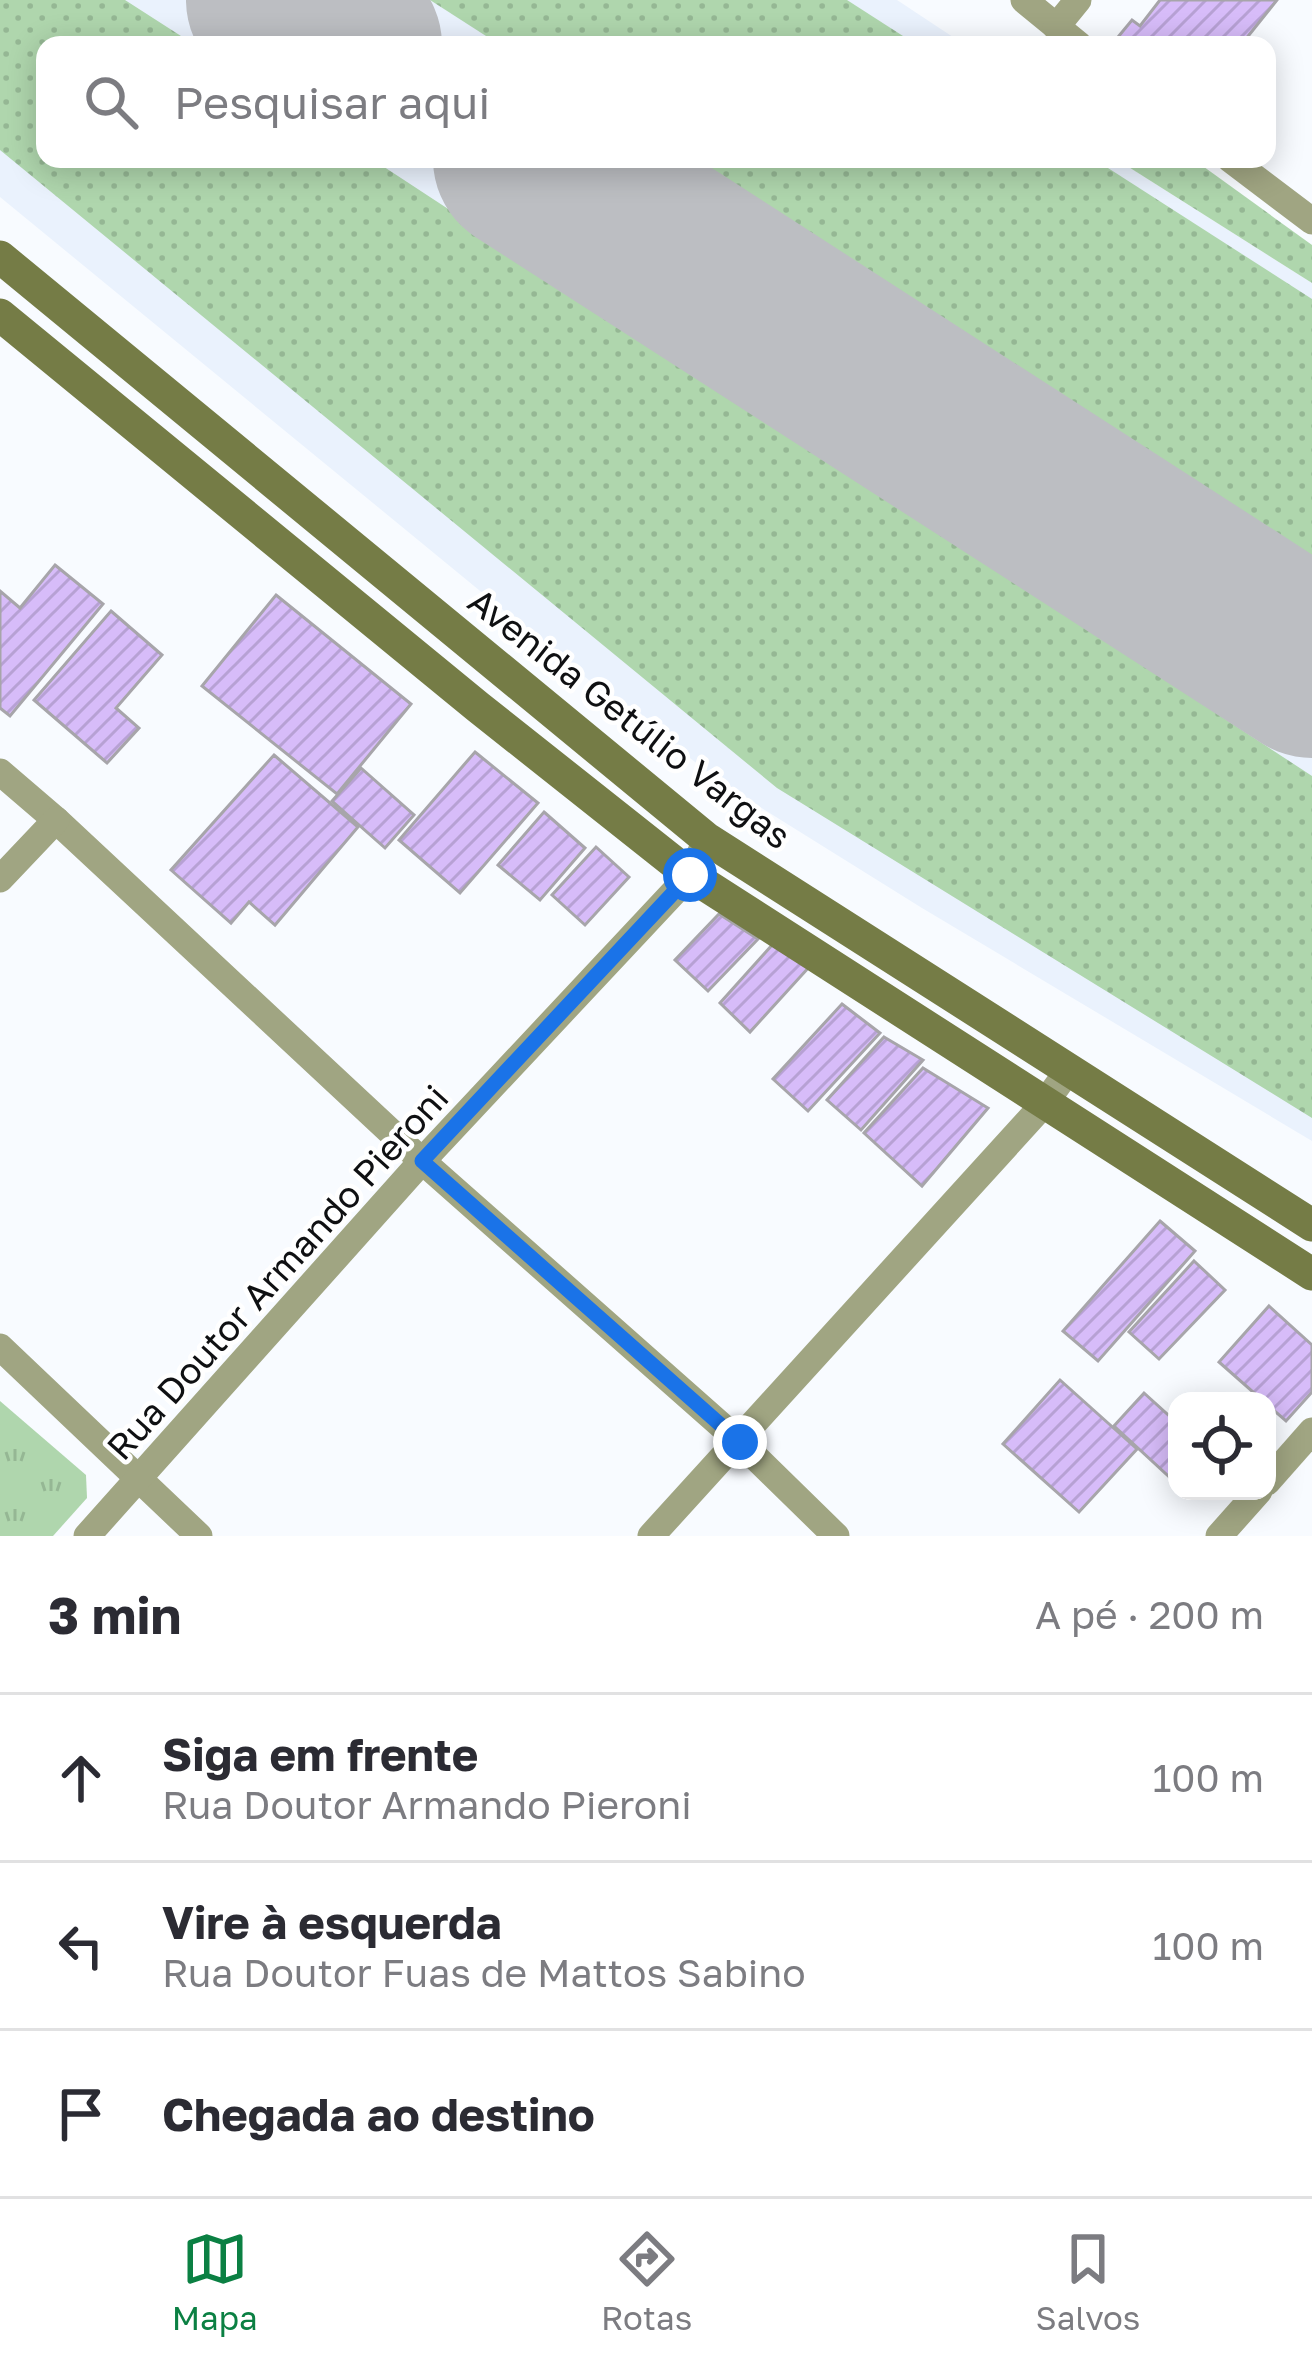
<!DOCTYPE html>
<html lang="pt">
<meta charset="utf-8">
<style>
:root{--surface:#fff;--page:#f2f2f3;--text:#2b2b33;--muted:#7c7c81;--line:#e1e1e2;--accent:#0b8043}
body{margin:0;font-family:"Golos Text",sans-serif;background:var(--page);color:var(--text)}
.controls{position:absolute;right:36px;bottom:36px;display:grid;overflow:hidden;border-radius:24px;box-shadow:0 6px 30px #0003}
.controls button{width:108px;height:108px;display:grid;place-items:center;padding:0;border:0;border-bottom:3px solid var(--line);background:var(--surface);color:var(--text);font:60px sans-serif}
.stop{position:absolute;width:36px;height:36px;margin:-27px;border:9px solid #1a73e8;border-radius:50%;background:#fff}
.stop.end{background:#1a73e8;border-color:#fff;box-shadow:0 3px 12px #0008}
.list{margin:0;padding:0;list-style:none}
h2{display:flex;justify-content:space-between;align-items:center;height:156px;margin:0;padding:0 48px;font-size:51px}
h2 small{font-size:39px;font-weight:400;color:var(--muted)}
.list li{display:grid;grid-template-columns:78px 1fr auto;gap:36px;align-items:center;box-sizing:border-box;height:168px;padding:0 48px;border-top:3px solid var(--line)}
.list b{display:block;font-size:45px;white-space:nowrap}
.list p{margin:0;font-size:39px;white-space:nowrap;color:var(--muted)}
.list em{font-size:39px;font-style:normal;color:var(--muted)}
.icon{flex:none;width:66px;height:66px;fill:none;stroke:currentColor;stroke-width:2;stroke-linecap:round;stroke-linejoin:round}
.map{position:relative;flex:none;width:1312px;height:1536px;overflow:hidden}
.search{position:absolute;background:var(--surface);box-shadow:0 6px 30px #0003;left:36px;right:36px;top:36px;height:132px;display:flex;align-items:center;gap:30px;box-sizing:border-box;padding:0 42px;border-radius:24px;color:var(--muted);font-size:45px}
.sheet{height:660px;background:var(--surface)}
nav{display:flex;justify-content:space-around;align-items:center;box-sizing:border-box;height:168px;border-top:3px solid var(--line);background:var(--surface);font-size:33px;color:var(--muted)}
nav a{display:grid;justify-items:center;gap:6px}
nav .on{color:var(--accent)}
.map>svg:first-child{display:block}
.built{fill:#eaf2fd}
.grass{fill:url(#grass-dots)}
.park{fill:url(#park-tufts)}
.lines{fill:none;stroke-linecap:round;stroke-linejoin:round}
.runway{stroke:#bcbec2;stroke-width:186}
.building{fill:url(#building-hatch);stroke:#a7a5aa;stroke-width:3}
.minor{stroke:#a0a582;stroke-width:27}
.secondary{stroke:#757c46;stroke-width:33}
.route{stroke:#1a73e8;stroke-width:15}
.labels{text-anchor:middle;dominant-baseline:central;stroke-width:9;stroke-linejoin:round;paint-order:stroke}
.street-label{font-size:36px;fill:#0f1012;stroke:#fff}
</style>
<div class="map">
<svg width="1312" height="1536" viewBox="0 0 1312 1536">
<defs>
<pattern id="grass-dots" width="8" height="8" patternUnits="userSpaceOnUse" patternTransform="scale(3)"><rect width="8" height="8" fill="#afd6ad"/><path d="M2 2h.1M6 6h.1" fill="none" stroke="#95b794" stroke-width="1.8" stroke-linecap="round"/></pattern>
<pattern id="park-tufts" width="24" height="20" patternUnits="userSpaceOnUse" patternTransform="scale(3)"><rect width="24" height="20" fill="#afd6ad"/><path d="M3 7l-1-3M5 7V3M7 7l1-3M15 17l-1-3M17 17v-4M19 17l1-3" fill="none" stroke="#95b794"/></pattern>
<pattern id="building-hatch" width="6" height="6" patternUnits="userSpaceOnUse" patternTransform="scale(3)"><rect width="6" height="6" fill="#d7bcf9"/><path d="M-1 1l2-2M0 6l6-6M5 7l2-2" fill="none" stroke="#b7a1d4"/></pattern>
</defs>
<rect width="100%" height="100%" fill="#f8fbff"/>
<path class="built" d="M0,0h897l68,45h-920v114h1071l196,124v858l-390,-233 -194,-121 -121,-92 -607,-498z"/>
<g class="grass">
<path d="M0,0h125l70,45h-150v114h327l940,617v342l-535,-330 -777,-638z"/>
<path d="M430,0h417l70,45h-417z"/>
<path d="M676,159h418l218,140v272z"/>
<path d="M1116,159h77l119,86v38z"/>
</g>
<path class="park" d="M0,1401l86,74 1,23 -34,38h-53z"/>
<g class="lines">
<g class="runway">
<path d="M279,0l70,45"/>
<path d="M526,159l786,506"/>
</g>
</g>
<g class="building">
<path d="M1160,0h117l-36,45h-113l-10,-8 14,-17 8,6z"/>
<path d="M55,565l48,39 -93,112 -10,-8v-117l20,17z"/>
<path d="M276,595l135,109 -74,90 -135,-108z"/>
<path d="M111,611l51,44 -46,53 23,20 -32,35 -73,-63z"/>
<path d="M475,752l63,51 -78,90 -61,-53z"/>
<path d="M274,755l84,72 -83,98 -26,-23 -18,21 -60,-53z"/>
<path d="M361,768l53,47 -29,33 -53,-47z"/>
<path d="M544,812l41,36 -45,52 -42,-35z"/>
<path d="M596,847l33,30 -44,48 -33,-30z"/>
<path d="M719,914l39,25 -50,52 -33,-31z"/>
<path d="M773,944l38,21 -61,67 -30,-29z"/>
<path d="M842,1004l38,29 -72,78 -35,-32z"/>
<path d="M884,1037l39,23 -62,70 -34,-30z"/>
<path d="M923,1068l65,40 -66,78 -58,-53z"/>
<path d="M1160,1221l35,30 -97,110 -35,-30z"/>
<path d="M1194,1261l31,29 -66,69 -30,-27z"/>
<path d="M1269,1306l43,39v47l-26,29 -67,-59z"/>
<path d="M1060,1380l77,69 -58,63 -76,-68z"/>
<path d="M1144,1393l33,30v61l-63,-58z"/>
</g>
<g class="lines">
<g class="minor">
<path d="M1024,0l55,45"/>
<path d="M1056,27l22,-27"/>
<path d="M1230,159l82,62"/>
<path d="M0,772l56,48 366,341 318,281 96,94"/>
<path d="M0,879l56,-59"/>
<path d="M0,1347l199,189"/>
<path d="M1267,1482l45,-51"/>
<path d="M87,1536l335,-375 268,-286 17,-36"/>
<path d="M651,1536l393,-432 24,-33"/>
<path d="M1219,1536l40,-45"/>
</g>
<g class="secondary">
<path d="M0,257l707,582 605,386"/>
<path d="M0,315l478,392 212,168 622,399"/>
</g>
</g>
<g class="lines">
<path class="route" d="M690,875l-268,286 318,281"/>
</g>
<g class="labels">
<g class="street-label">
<text transform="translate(630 718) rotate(38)">Avenida Getúlio Vargas</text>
<text transform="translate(277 1272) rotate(-48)">Rua Doutor Armando Pieroni</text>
</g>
</g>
</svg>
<div class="controls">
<button><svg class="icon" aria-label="locate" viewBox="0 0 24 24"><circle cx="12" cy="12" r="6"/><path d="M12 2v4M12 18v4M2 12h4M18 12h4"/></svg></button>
</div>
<div class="stop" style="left:690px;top:875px"></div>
<div class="stop end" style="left:740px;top:1442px"></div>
<div class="search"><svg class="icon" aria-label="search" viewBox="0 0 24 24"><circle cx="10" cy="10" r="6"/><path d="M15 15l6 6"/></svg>Pesquisar aqui</div>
</div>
<section class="sheet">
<h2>3 min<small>A pé · 200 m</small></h2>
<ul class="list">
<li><svg class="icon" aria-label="ahead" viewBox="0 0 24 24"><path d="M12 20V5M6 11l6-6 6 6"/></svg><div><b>Siga em frente</b><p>Rua Doutor Armando Pieroni</p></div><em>100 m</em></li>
<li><svg class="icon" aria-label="left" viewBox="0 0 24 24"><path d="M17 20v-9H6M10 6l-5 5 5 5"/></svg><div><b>Vire à esquerda</b><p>Rua Doutor Fuas de Mattos Sabino</p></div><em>100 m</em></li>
<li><svg class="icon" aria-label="arrive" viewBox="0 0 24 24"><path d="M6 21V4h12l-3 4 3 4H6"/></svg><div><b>Chegada ao destino</b></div></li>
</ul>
</section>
<nav>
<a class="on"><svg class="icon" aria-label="map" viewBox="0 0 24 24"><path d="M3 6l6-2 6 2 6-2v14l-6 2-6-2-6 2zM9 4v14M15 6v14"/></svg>Mapa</a>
<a><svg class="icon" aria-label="directions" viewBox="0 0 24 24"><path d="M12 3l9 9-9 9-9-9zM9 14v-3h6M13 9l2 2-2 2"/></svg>Rotas</a>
<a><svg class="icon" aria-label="saved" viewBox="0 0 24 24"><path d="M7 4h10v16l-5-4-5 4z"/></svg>Salvos</a>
</nav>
